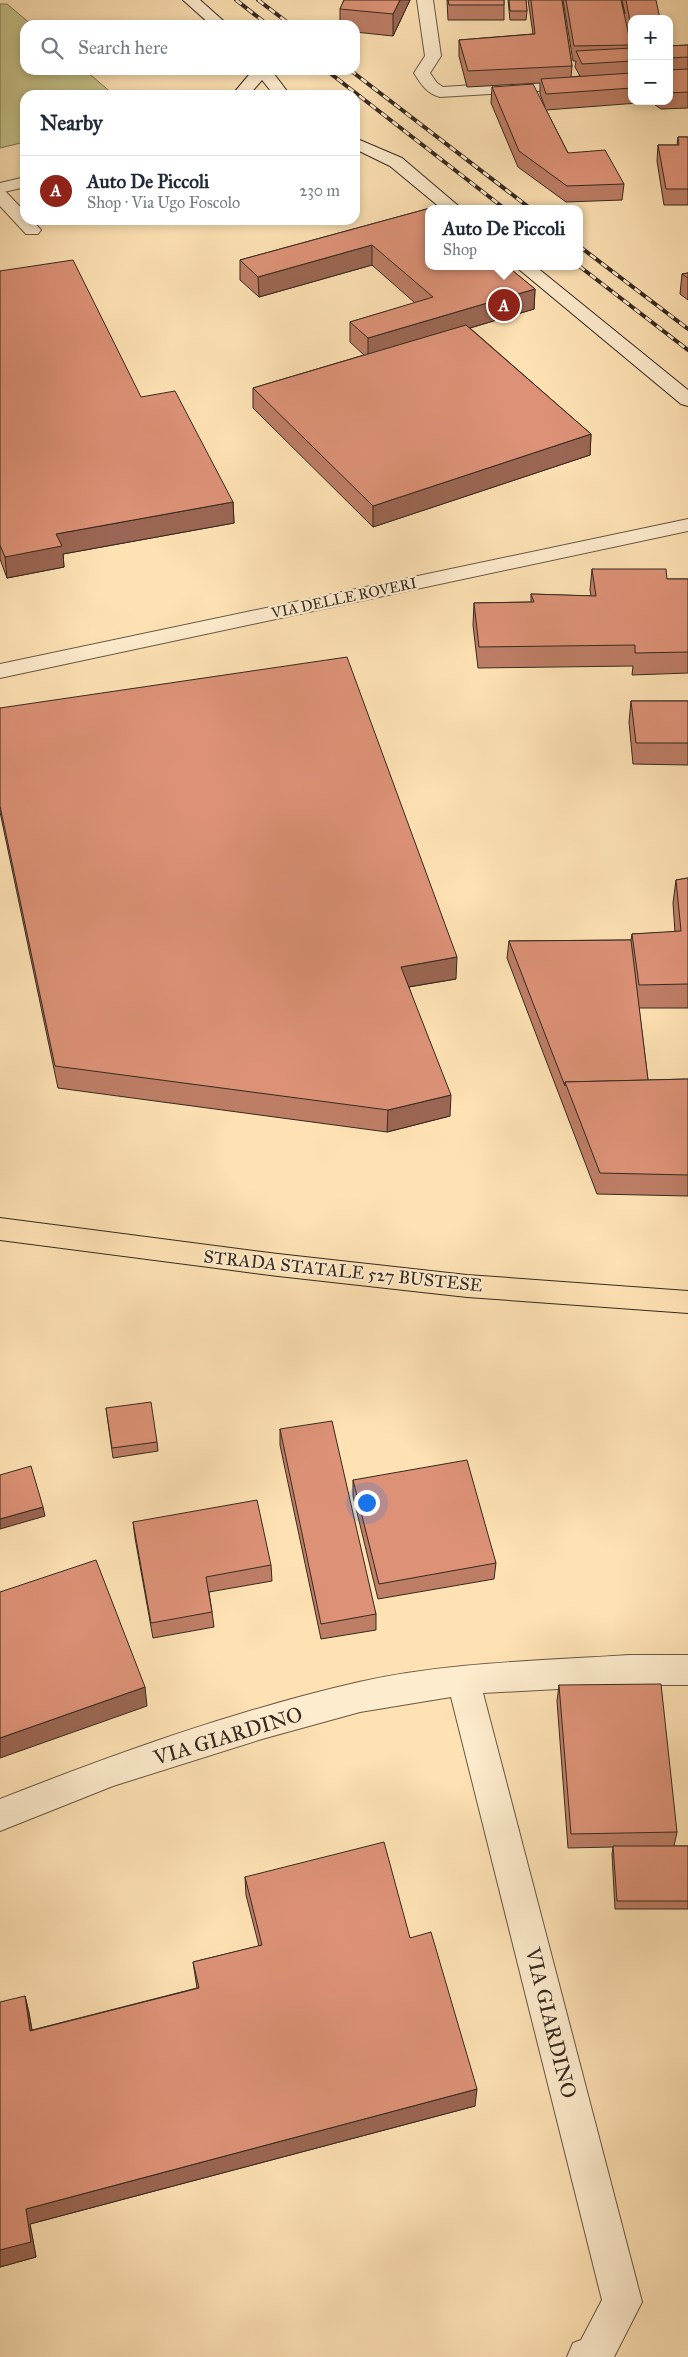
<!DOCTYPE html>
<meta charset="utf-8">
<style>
:root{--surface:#fff;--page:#f2f2f3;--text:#1f2937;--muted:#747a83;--line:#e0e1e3;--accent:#8f2418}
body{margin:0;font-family:"IM FELL Great Primer",serif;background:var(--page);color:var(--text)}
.controls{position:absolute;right:15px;top:15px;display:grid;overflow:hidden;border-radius:10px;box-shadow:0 2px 8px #0003}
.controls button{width:45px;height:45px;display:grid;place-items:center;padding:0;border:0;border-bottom:1px solid var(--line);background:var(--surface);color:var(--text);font:25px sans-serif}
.you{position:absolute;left:366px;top:1502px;width:18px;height:18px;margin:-12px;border:4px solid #fff;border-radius:50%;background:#1a73e8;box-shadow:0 0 0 8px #1a73e833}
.badge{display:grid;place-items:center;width:32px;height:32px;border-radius:50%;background:var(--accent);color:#fff;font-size:16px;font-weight:700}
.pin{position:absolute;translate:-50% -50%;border:2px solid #fff;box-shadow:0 1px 5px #0006}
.popup{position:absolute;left:425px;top:205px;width:158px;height:65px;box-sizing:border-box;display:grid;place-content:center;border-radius:10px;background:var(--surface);filter:drop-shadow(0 1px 4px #0005);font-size:16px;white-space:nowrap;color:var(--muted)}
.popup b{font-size:19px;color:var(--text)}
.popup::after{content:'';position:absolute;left:50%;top:100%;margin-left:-10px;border:10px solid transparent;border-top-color:var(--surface)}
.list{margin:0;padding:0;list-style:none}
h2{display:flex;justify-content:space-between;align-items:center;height:65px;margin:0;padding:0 20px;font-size:21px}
h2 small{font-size:16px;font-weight:400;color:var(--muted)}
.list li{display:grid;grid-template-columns:32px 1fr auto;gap:15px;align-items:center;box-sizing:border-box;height:70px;padding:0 20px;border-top:1px solid var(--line)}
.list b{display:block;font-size:19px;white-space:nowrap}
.list p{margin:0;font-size:16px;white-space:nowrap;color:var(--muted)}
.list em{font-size:16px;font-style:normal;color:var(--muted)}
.icon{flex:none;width:28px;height:28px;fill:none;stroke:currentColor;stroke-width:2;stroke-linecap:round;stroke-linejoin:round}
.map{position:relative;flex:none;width:688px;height:2357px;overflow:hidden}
.search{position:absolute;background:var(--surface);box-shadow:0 2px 8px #0003;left:20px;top:20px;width:340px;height:55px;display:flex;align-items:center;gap:12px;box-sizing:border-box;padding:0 18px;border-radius:15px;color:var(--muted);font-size:19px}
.panel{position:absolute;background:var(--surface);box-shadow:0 2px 8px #0003;left:20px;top:90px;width:340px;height:135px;border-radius:15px}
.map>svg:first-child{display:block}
.green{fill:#c5c289;stroke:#7d7654}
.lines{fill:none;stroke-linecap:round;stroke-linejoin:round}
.lane-casing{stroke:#675745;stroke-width:2}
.street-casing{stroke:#675745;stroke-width:2}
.secondary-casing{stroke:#352920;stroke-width:2}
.primary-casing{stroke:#352920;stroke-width:2}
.lane{fill:#feecce;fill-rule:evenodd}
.street{fill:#feecce;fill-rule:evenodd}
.secondary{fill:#feecce;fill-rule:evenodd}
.primary{fill:#fee2b4;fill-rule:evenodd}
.rail-casing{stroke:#352920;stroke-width:4}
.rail{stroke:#feecce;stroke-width:2.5;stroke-dasharray:7;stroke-linecap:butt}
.wall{fill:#be7e66;stroke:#352920}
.shaded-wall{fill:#9b6653;stroke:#352920}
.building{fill:#dd9277;stroke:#352920}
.labels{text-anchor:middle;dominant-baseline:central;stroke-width:4.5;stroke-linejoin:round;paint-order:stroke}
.far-street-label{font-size:15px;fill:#352920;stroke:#feecce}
.street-label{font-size:18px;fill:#352920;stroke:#feecce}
.near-street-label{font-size:21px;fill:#352920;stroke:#feecce}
</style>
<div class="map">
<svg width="688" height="2357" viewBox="0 0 688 2357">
<rect width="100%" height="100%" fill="#fee2b4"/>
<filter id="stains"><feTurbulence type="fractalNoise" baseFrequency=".004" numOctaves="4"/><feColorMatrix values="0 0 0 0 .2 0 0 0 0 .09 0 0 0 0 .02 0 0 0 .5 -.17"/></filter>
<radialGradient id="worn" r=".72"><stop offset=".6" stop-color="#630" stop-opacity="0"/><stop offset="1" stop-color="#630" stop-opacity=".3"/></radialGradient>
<path class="green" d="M0,4h7l25,21h-7v45h60l29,25h-89v47l-25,6z"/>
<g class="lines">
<defs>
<path id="lane" d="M0,191l6,1 19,20v8h7l9,10 -3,4h-12l-26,-28z"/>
<g id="street">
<path d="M417,0h16l8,56 -11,17 7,10 6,4 189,-12v10l-192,12c-13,-3 -19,-13 -26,-24l11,-17z"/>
<path d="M25,177v10l-25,6v-10z"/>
<path d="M688,519v12l-688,147v-14z"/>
<path d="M630,1655h58v30h-58l-147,8 159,609 -28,55h-47l6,-14 8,-3 21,-40 -151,-603 -91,15 -98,27 -149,47 -113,45v-32c117,-46 237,-89 359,-117 89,-20 181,-21 271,-27z"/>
</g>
<g id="secondary">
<path d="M183,0h17l28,25h-17z"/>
<path d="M253,70h18l19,25h-16l-12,-15 -13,15h-17z"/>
<path d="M355,138l47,20 60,51h-20l-52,-43 -35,-17z"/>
<path d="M515,266h20l153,124v16l-7,-2z"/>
</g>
<path id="primary" d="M0,1218l278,36 189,21 221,16v22l-221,-16 -189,-21 -278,-36z"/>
</defs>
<use href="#lane" class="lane-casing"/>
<use href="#street" class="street-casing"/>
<use href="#secondary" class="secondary-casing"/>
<use href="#primary" class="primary-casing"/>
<use href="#lane" class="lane"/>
<use href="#street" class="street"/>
<use href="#secondary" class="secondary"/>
<use href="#primary" class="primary"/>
<defs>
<g id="rail">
<path d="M236,0l32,25"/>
<path d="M258,0l33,25"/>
<path d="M326,70l179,139"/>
<path d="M350,70l181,139"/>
<path d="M579,246l109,83"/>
<path d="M579,266l109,84"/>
</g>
</defs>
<use href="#rail" class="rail-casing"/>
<use href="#rail" class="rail"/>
</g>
<g class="wall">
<path d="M344,0h66l-17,36 -38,-4v-7h-15v-16z"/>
<path d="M447,0h57v20h-56z"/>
<path d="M508,0h18l1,11 -1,9h-16z"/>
<path d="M528,0h34l10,66 -1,11 9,-1 -5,-9 1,-6h-3l-10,-61h58l4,14 -3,-14h34l-24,19v82h37v-55l19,-1v63l-27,1 -10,-7 -105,8 22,43 56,31 -2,16 -56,2 -48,-35 -27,-64 1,-16 53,20 -5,-13v-11l-73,4 -8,-31v-16l74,-6z"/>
<path d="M678,137h10v68h-24l-7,-44 1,-16h19z"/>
<path d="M434,207l101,82 -1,20 -64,19 121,106 -1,21 -217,72 -120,-119v-20l111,-33 -14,-13v-20l65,-19 -43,-38 -113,32 -19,-17v-20z"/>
<path d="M0,271l141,126 92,105 1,21 -171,31 1,13 -57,11 -7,-19z"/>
<path d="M688,273v27l-8,-6 2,-20z"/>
<path d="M592,569l75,10h21v94l-56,2 1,-9 -155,2 -5,-43 1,-22 57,-1v-8l60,2 -1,-6z"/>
<path d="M631,701h57v64l-55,-1 -4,-42z"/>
<path d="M0,708l456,271 -47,8 41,129 -63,16 -329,-44 -58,-276z"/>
<path d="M688,878v130h-49l9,72 40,-1v117l-91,-2 -90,-236 2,-17 122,-1 1,-6 43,-2 -2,-29 3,-23z"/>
<path d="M106,1408l51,34 1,9 -45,7z"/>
<path d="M280,1429l96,185v16l-55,9 -41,-194z"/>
<path d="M353,1480l143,83 -2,16 -116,20 -25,-103z"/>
<path d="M133,1522l138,43 1,16 -63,11 3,20 2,15 -61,11 -18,-100z"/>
<path d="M559,1685l118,147 -3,14h14v63h-73l-3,-55 1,-7 -45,1 -11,-147z"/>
<path d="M245,1877l165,61 65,168 -445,118 6,33 -36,10 25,-271 4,17 3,17 165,-42 -4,-26 66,-16 -13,-51z"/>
</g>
<g class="shaded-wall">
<path d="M400,0h10l-17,36v-22z"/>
<path d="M372,245v20l-113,32 -1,-20z"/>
<path d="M535,289l-1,20 -166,49v-20z"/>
<path d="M591,434l-1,21 -217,72v-21z"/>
<path d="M233,502l1,21 -171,31 1,13 -57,11 -2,-21 51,-23z"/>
<path d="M457,957l-1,22 -55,9v-21z"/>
<path d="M451,1095l-1,21 -63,16 1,-22z"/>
<path d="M43,1507l2,9 -45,13v-10z"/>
<path d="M145,1687l2,19 -147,52v-20z"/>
<path d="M25,1996l4,17 6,35 -5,-17z"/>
<path d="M477,2089l-2,17 -445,118 6,33 -36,10v-17l26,-41z"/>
</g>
<g class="building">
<path d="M344,0h56l-7,14 -53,-5z"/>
<path d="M448,0h56v5h-55z"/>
<path d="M509,0h17l1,11h-17z"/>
<path d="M531,0h31l10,66 -104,5 -9,-31 76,-6z"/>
<path d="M566,0h55l10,45 -57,1z"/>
<path d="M626,0h30l4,19h-28v13z"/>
<path d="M688,45v12l-19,1v-12z"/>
<path d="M632,48v13l-50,3 -6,-13z"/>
<path d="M688,69v23l-19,1v-23z"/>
<path d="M632,73v15l-86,6 -5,-15z"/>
<path d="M533,84l35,69 37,-3 19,34 -57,2 -48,-35 -27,-64z"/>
<path d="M678,137h10v52h-22l-8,-44h21z"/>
<path d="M434,207l3,2h-8v57h78l28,23 -167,49 -18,-16 83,-25 -61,-52 -114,32 -18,-17z"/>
<path d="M73,260l68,137 34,-6 58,111 -177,32 6,12 -57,11 -5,-12v-274z"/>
<path d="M688,273v5l-6,-4z"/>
<path d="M466,325l125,109 -218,72 -120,-118z"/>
<path d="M592,569h74l1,10h21v73l-53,1v-8l-156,2 -5,-44 60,-1 -3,-8 65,2z"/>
<path d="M347,657l110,300 -56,10 50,128 -63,15 -333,-44 -55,-260v-98z"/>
<path d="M631,701h57v42h-52z"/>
<path d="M688,878v106l-49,1 -7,-51 49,-3 -5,-51z"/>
<path d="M631,940l17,140 -83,2v4l-56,-145z"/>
<path d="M688,1079v96l-88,-2 -35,-91z"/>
<path d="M151,1402l6,40 -45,6 -6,-40z"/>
<path d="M332,1421l44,193 -55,10 -41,-195z"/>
<path d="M467,1460l29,103 -117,21 -26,-104z"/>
<path d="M31,1466l12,41 -43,12v-44z"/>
<path d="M257,1500l14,65 -65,12 6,35 -61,11 -18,-101z"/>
<path d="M96,1560l49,127 -145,51v-146z"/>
<path d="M661,1684l16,148 -106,2 -12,-149z"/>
<path d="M384,1842l26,96 21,-6 46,157 -451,120 5,33 -31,8v-248l25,-6 5,35 169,-43 -6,-26 69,-17 -17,-68z"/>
<path d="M613,1846h75v55h-71z"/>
</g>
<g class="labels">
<g class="far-street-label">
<text transform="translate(344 598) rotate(-12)">VIA DELLE ROVERI</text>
</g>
<g class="street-label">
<text transform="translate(343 1271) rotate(6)">STRADA STATALE 527 BUSTESE</text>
</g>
<g class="near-street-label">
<text transform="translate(228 1736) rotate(-17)">VIA GIARDINO</text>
<text transform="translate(551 2023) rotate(76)">VIA GIARDINO</text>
</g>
</g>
<rect width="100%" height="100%" filter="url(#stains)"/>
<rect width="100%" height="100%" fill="url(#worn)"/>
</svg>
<div class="controls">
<button>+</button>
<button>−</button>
</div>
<div class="you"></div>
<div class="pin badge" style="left:504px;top:305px">A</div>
<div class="popup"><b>Auto De Piccoli</b>Shop</div>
<div class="search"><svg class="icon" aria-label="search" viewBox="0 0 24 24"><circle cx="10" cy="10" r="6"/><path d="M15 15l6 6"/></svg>Search here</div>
<section class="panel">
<h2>Nearby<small></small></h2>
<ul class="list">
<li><span class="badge">A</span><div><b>Auto De Piccoli</b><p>Shop · Via Ugo Foscolo</p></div><em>230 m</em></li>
</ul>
</section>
</div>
